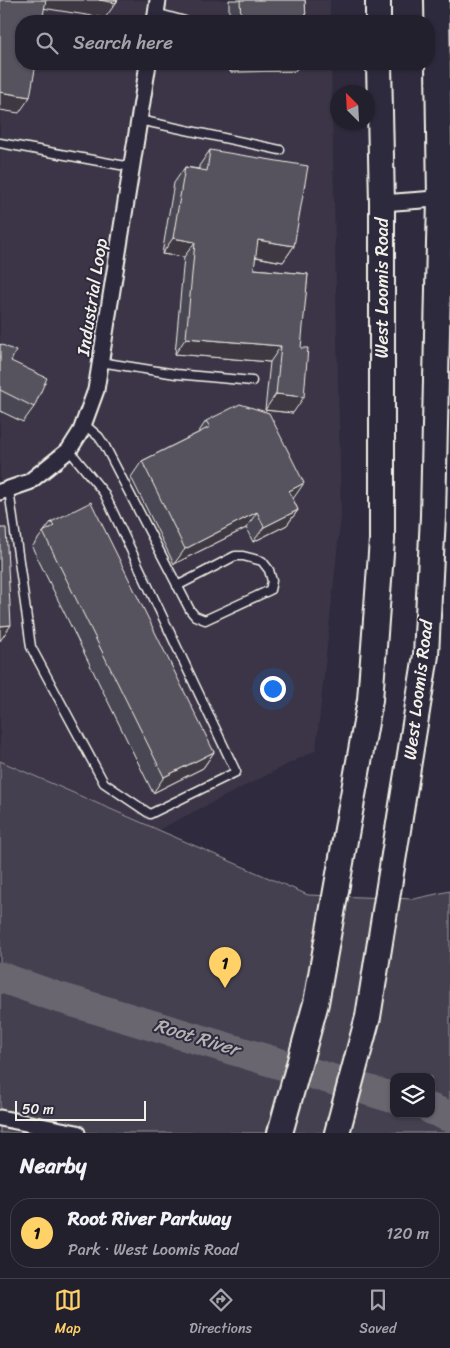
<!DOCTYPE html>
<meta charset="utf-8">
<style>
:root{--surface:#23202e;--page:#2b2836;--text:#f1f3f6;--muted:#a3a3aa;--line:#403e4a;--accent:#ffd166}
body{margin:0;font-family:Sriracha,sans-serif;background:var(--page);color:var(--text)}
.controls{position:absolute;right:15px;bottom:15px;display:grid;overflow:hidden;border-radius:10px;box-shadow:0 1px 4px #0004}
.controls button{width:45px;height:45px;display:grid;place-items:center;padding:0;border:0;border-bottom:1px solid var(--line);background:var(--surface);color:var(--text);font:25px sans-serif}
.compass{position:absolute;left:330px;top:85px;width:45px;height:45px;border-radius:50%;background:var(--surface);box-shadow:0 1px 4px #0004;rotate:336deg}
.scale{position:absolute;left:15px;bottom:12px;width:131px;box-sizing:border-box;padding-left:5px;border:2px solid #f4f1e8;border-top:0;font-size:14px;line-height:18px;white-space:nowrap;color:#f4f1e8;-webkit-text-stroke:4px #2f2a3d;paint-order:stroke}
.you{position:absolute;left:272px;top:688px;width:18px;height:18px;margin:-12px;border:4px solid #fff;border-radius:50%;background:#1a73e8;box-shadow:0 0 0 8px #1a73e833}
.badge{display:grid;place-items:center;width:32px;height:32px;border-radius:50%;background:var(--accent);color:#111;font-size:16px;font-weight:700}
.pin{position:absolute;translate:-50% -41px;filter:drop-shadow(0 1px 2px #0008)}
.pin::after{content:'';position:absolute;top:26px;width:18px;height:15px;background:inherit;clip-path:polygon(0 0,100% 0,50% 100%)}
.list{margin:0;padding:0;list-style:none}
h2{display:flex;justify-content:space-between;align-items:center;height:65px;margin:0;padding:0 20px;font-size:21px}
h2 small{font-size:16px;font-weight:400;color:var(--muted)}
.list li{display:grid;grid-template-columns:32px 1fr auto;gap:15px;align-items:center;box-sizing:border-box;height:70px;margin:0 10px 10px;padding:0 10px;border:1px solid var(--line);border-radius:20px}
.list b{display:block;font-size:19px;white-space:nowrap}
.list p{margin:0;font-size:16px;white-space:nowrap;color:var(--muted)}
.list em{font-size:16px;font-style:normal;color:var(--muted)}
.icon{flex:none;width:28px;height:28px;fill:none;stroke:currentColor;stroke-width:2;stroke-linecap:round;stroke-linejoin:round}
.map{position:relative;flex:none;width:450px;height:1133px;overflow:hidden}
.search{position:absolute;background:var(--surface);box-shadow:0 1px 4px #0004;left:15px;right:15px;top:15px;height:55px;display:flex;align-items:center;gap:12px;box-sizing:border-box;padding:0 18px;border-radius:20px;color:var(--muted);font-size:19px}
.sheet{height:145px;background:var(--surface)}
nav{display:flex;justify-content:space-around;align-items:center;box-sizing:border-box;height:70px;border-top:1px solid var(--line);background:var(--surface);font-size:14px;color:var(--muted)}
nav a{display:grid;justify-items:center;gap:2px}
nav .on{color:var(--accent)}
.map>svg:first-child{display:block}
.built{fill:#3b3647}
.green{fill:#454050;stroke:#9c989c;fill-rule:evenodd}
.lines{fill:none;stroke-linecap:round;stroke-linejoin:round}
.river{stroke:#6a6670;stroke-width:31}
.lane-casing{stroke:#f4f1e8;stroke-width:11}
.street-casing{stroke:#f4f1e8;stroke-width:19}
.primary-casing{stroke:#f4f1e8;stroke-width:28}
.lane{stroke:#2f2a3d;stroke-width:8}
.street{stroke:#2f2a3d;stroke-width:15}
.primary{stroke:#2f2a3d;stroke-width:24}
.wall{fill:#4a4752;stroke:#f4f1e8}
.shaded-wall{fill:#3c3942;stroke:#f4f1e8}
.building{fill:#56525f;stroke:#f4f1e8}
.labels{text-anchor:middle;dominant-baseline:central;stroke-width:4;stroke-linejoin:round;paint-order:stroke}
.street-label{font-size:18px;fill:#f4f1e8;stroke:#2f2a3d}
.water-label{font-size:19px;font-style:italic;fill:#b6b2b2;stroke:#2f2a3d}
</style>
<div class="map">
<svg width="450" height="1133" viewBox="0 0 450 1133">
<rect width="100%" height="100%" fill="#2f2a3d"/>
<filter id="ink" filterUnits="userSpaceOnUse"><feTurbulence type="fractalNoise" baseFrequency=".02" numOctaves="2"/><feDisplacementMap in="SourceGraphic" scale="10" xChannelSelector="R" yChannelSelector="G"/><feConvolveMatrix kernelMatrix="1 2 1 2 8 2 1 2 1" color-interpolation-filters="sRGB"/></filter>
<g filter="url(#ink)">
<path class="built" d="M0,0h330v21h-309v43h310l10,451 -25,235 -158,80 -158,-69z"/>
<path class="green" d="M0,761l308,134 106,4 36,-8v242h-450zM394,1077h37v37h-37z"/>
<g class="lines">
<g class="river">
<path d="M0,977l54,19 340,102"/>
<path d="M431,1109l19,8"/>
</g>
<defs>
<g id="lane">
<path d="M156,13l29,8"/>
<path d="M139,120l141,30"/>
<path d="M0,143l131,24"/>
<path d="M100,362l76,12 76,7"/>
<path d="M84,424l15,13 6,9 85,164 5,6 10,4 65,-30 2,-9 -3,-11 -7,-9 -19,-5h-8l-58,30"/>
<path d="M9,490l22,157 73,136 46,31 86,-42 -132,-279 -35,-43"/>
</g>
<g id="street">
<path d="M155,21l3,-21"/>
<path d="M382,203l67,-5"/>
<path d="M0,492l29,-10 40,-32 12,-19 15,-41 52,-326"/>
<path d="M0,1118l77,15"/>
</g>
<g id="primary">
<path d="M378,0v21"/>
<path d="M280,1133l36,-130 54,-303 12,-160v-337l-3,-139"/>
<path d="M337,1133l31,-116 58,-362 7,-139 7,-318 -3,-198"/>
</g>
</defs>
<use href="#lane" class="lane-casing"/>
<use href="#street" class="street-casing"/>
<use href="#primary" class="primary-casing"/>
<use href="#lane" class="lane"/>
<use href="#street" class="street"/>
<use href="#primary" class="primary"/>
</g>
<g class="wall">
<path d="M229,0h76l1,21h-77z"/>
<path d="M230,64h70l-5,7 -65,1z"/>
<path d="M210,150l84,96 -11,16 -28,-5 -1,12 54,5 -15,139 -28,-3 5,-48 -95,-8 9,-97 -22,-3 12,-71 11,-16 14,2v-3z"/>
<path d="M0,344l11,17 23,46 -11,15 -23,-11z"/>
<path d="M206,421l87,78 5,11 -11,15 -34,17 -7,-14 -72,36 -43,-87 11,-16 56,-28z"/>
<path d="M51,522l163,230 -11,16 -50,25 -121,-246z"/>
</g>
<g class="shaded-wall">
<path d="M41,0h77l-13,18 -69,-11z"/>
<path d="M236,64h64l-5,7 -65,1z"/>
<path d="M0,92l30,5 -11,16 -19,-3z"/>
<path d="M173,238l22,4 -11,15 -22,-3z"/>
<path d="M258,240l36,6 -11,16 -36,-7z"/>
<path d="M186,338l95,8 -11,16 -95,-8z"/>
<path d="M276,394l28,3 -11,16 -28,-3z"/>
<path d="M304,483l-11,16 -4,-8z"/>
<path d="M298,510l-11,15 -34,17 11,-15z"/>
<path d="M257,512l-11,16 -72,36 11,-15z"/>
<path d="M11,625l-11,16v-15z"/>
<path d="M214,752l-11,16 -50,25 11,-16z"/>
</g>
<g class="building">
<path d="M0,0h46l-4,21h-21v43h15l-6,33 -30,-5z"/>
<path d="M99,0h18l-1,3z"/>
<path d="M240,0h65l1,21h-65z"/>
<path d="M210,150l98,16 -14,80 -36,-6 -4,29 54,5 -7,74h7l-4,49 -28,-3 5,-48 -95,-8 9,-96 -22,-4 12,-71 22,4z"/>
<path d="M0,344l16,7 -5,10 36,17 -13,29 -34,-17z"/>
<path d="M240,404l29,9 35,70 -15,8 9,19 -34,17 -7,-15 -72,37 -43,-88 68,-34 -4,-6z"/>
<path d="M91,502l123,250 -50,25 -121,-245 11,-6 -3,-4z"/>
<path d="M0,528h6l5,97 -11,1z"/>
</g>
</g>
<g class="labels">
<g class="street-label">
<text transform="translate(382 288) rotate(-90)">West Loomis Road</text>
<text transform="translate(92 297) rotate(-81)">Industrial Loop</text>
<text transform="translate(418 690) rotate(-83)">West Loomis Road</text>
</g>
<g class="water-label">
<text transform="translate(197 1037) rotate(17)">Root River</text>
</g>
</g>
</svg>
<div class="controls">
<button><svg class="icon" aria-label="layers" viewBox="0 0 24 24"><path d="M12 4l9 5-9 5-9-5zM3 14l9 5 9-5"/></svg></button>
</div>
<svg class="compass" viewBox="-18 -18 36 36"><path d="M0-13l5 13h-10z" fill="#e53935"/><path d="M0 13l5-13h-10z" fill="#a3a3aa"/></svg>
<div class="scale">50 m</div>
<div class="you"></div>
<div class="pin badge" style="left:225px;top:988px">1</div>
<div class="search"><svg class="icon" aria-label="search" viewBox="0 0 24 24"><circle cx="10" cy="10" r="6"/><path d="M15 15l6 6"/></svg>Search here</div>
</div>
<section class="sheet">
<h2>Nearby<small></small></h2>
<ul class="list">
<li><span class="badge">1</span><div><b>Root River Parkway</b><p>Park · West Loomis Road</p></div><em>120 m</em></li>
</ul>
</section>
<nav>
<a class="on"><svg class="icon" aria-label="map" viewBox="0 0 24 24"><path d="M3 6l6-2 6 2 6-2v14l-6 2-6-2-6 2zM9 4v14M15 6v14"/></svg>Map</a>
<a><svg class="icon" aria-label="directions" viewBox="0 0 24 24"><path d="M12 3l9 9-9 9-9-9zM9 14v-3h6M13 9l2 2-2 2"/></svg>Directions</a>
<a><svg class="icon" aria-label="saved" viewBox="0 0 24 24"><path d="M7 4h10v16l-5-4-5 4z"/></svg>Saved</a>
</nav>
